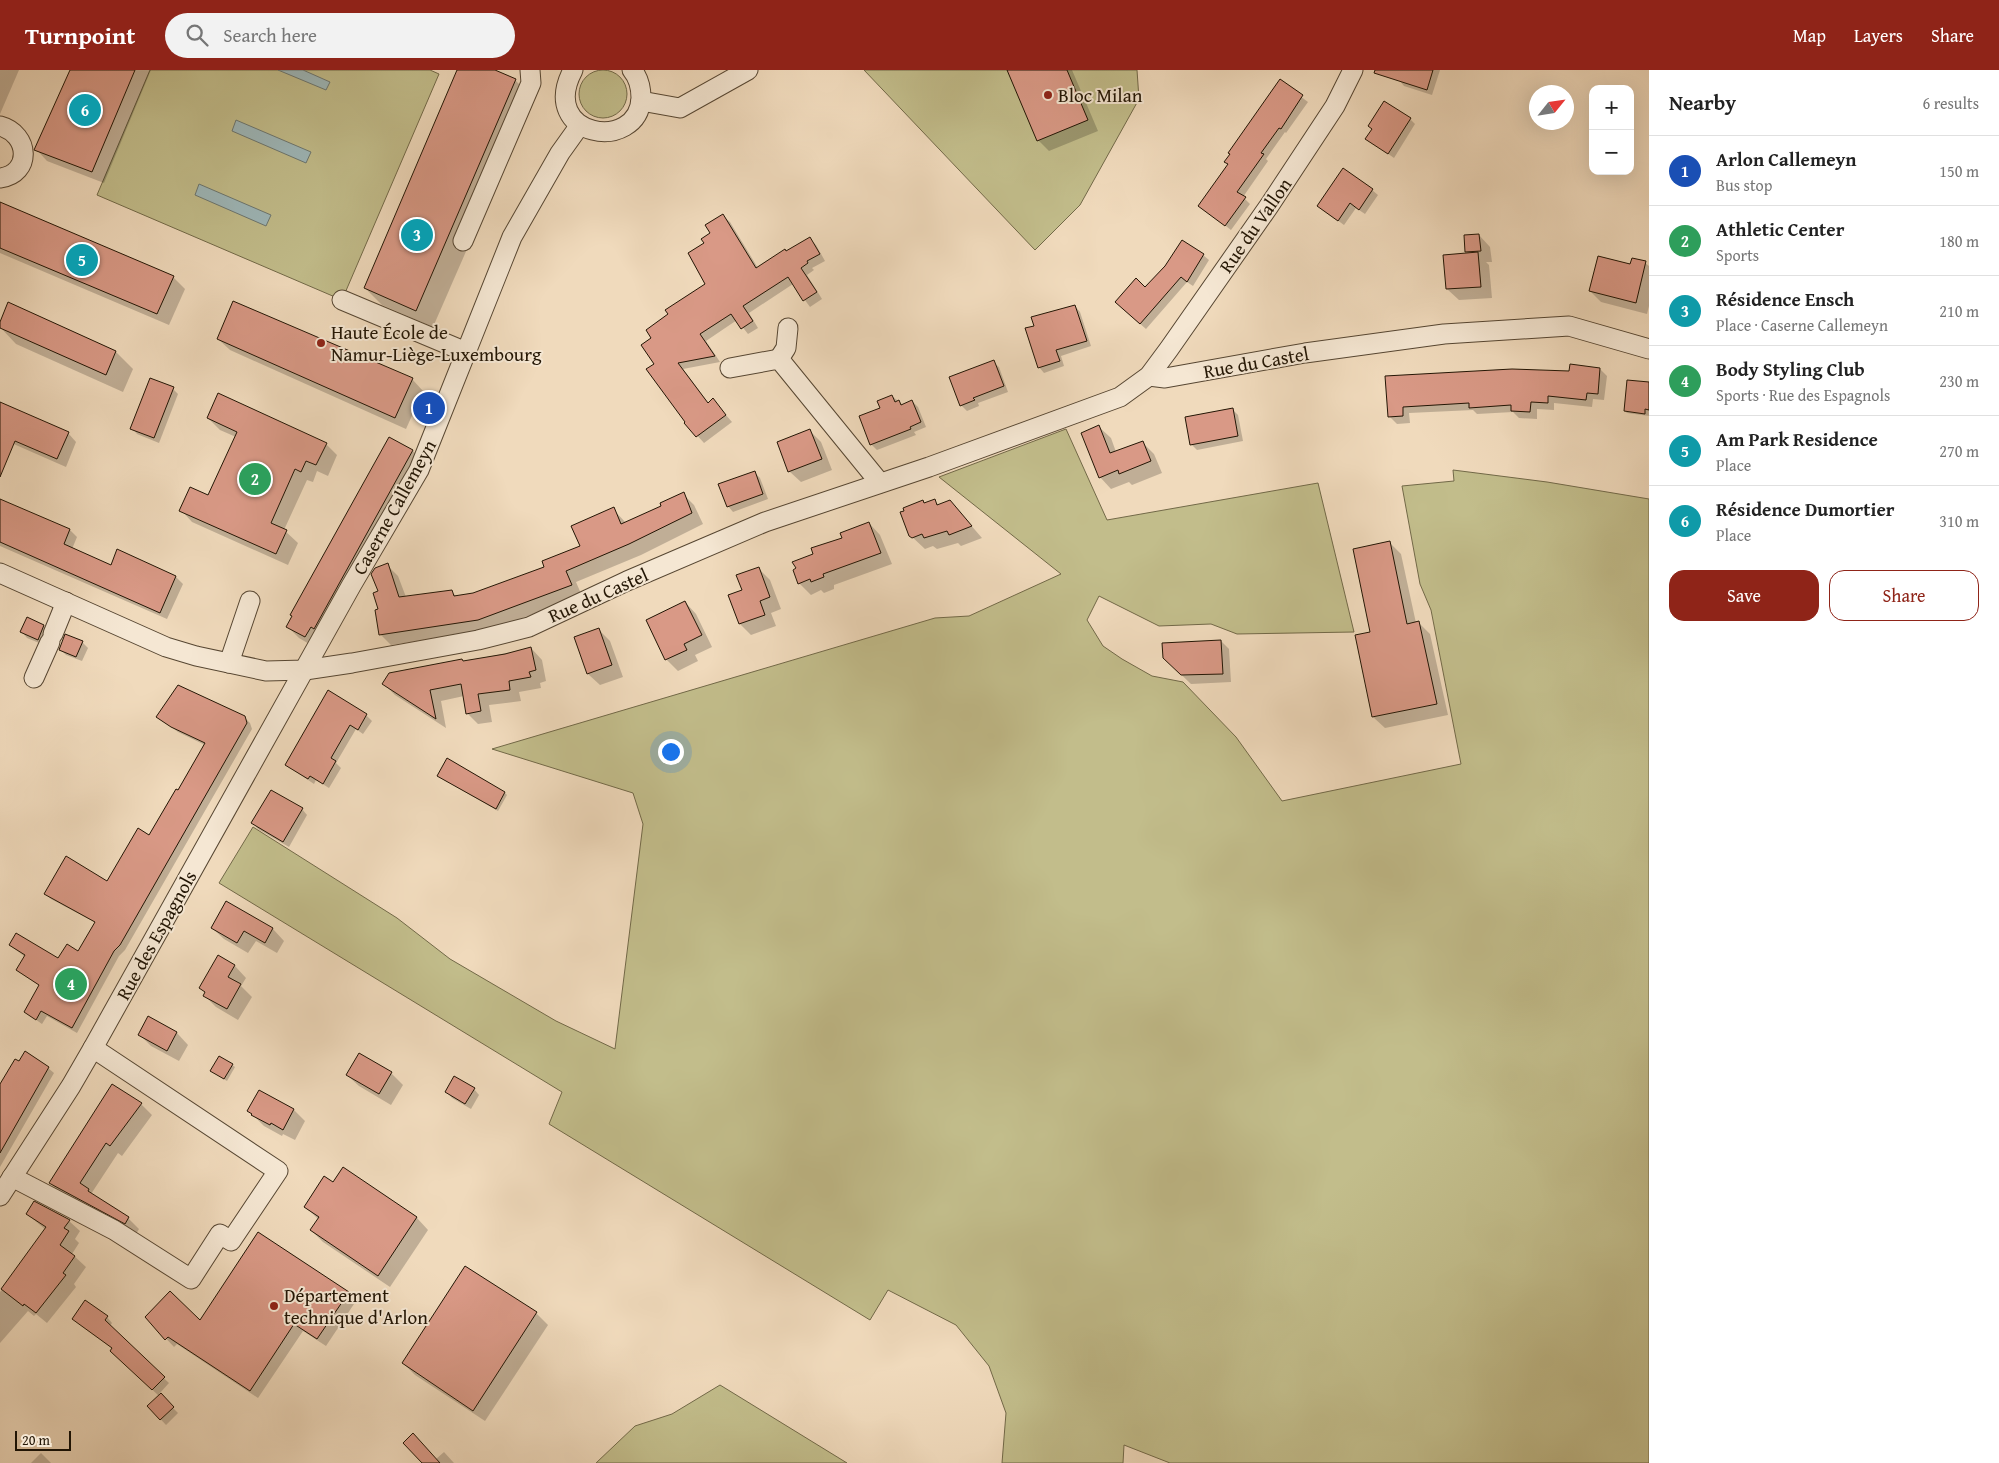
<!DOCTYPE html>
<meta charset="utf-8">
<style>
:root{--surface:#fff;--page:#f2f2f2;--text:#222;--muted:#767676;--line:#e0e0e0;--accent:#8f2418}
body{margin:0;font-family:"Gentium Book Plus",serif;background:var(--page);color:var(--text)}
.controls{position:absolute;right:15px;top:15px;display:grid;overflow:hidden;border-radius:10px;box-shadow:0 5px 20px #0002}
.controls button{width:45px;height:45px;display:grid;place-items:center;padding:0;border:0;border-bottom:1px solid var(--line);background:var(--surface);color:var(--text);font:25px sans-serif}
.compass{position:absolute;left:1529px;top:15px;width:45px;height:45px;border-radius:50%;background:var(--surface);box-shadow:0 5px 20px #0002;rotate:60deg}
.scale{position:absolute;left:15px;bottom:12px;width:56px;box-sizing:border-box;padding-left:5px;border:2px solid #221504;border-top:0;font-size:14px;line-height:18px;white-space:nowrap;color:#221504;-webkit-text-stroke:4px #f5e7d3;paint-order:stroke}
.you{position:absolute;left:670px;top:681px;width:18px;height:18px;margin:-12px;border:4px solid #fff;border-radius:50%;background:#1a73e8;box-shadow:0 0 0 8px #1a73e833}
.badge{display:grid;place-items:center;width:32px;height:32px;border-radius:50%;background:var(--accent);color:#fff;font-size:16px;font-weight:700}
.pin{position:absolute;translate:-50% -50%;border:2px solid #fff;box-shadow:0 1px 5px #0006}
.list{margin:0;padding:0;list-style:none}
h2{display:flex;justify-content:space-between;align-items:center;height:65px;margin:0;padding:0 20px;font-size:21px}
h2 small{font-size:16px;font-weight:400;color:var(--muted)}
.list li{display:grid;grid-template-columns:32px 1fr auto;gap:15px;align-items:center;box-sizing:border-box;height:70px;padding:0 20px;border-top:1px solid var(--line)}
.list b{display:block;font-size:19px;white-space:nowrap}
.list p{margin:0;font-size:16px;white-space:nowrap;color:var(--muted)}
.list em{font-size:16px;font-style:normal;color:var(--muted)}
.actions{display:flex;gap:10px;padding:15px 20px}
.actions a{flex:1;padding:11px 0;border:1px solid var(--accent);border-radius:15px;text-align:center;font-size:18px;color:var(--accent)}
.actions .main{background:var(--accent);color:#fff}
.icon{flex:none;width:28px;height:28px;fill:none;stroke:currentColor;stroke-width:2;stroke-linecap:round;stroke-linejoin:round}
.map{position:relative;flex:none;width:1649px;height:1393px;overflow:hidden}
header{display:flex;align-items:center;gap:30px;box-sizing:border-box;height:70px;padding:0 25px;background:var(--accent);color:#fff}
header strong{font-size:24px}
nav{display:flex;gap:28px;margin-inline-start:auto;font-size:18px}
.search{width:350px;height:45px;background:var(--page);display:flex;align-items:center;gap:12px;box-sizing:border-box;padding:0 18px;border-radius:28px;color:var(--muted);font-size:19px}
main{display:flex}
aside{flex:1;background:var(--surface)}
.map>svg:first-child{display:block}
.green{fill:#c2bd8b;stroke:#726948}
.water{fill:#9eb8ba;stroke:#6c7771}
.shadow{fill:#0003}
.building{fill:#d99986;stroke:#221504}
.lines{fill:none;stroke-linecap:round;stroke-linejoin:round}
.minor-casing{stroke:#564632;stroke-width:21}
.minor{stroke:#f5e7d3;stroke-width:19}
.poi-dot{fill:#8f2418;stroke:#f5e7d3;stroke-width:2}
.labels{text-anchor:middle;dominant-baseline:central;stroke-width:4;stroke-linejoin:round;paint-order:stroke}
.poi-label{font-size:19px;fill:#221504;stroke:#f5e7d3;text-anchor:start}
.street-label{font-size:19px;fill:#221504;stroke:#f5e7d3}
</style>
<header>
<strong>Turnpoint</strong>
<div class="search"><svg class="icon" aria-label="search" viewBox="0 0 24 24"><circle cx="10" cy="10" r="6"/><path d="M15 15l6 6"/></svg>Search here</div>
<nav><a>Map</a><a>Layers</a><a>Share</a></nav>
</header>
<main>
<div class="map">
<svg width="1649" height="1393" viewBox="0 0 1649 1393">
<rect width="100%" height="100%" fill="#f0dabc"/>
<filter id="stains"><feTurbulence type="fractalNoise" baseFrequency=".004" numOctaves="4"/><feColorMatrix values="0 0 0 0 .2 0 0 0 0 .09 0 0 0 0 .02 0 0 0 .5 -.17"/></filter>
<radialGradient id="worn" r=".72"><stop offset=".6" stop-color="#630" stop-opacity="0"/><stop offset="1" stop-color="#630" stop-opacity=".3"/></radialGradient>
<g class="green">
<circle cx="603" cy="24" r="24"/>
<path d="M150,0h280l9,4 -97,226 -245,-105z"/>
<path d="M864,0h273l2,29 -59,106 -45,45z"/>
<path d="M1066,359l41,91 211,-37 36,149 -117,2 -26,-10 -52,2 -60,-30 -12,24 16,26 19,13 30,17 31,6 53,55 46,64 179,-37 -30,-154 -11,-26 -18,-98 52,-5 -1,-11 94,12 102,17v964h-479l-46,-18 -1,18h-121l4,-50 -17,-47 -33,-41 -68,-35 -18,30 -321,-196 13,-32 -343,-209 34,-56 144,91 53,41 106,62 59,28 28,-225 -10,-31 -141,-44 443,-131 34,-2 92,-42 -122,-97z"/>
<path d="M720,1315l127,78h-251l39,-37 37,-12z"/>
</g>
<g class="water">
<path d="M278,0h25l27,12 -4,8z"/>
<path d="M236,50l75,32 -5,11 -74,-32z"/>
<path d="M199,114l72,31 -5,11 -71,-31z"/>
</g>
<g class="shadow">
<path d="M0,0h19l-19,44z"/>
<path d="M71,0h80l-47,113 -57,-22 -11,-12z"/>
<path d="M459,0h33l23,10 18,18 -100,229 -51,-22 -17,-17z"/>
<path d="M1009,0h63l26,61 -49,20 -11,-11z"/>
<path d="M1402,0h38l-8,25 -28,-9 -5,-6z"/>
<path d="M1280,11l28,21 -22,31 -1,-1 -19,27 2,2 -25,36 7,7 -19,26 -31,-24 29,-41z"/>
<path d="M1410,49l5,5 -21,34 -27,-19z"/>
<path d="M1372,120l6,5 -13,19 -9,-6 -12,17 -26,-19z"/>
<path d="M0,133l173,74 12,12 -16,36 -169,-72z"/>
<path d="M723,146l7,6 28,46 52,-29 6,6 9,16 -13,7 2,2 -7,5 15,24 -12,8 -17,-23 -44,29 9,15 -10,6 -11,-14 -31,21 14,21 -37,7 26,35 4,-4 19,22 -28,21 -18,-20 -30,-59 -4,-26 55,-54 -1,-40z"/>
<path d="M1479,165l11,12 2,15h-6l3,3 3,33 -33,2 -12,-11 22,-35 -2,-2z"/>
<path d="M1203,185l6,5 -16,26 -6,-4 -41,47 -24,-21 24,-19z"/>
<path d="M1645,193l4,3v40l-2,8 -46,-12 -11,-11 41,-25z"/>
<path d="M9,234l107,48 17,17 -10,23 -107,-48 -16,-17z"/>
<path d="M1075,236l5,6 11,34 -30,10 3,10 -20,7 -5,-6 -4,-41 -2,-8z"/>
<path d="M218,269l194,40 11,12 -17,38 -176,-79z"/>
<path d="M993,292l6,5 9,25 -30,11 1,3 -12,5 -6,-6z"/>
<path d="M1600,299l7,7 -3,24 -11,-1 -1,8 -38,-4v7l-17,-1v10l-18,-1 -6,-6 -36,2 -4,-4 -64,3 1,10 -13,1 -8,-8 -3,-39 184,-5z"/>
<path d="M1649,313v33l-22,-3 -2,-2z"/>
<path d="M173,319l5,5 -19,49 -22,-9 -5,-6z"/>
<path d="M892,326l11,9 9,-4 6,6 8,20 -12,5 2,3 -39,15 -6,-6z"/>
<path d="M0,334l68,29 8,9 -10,25 -66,-29z"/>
<path d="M1232,339l6,6 5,26 -46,9 -5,-5z"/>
<path d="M208,348l118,26 11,11 -9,21 -11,-5 -4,11 -6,-2 -23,50 14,13 -10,22 -96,-43 -11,-12 28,-13 27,-60 -16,-7z"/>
<path d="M1099,357l12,11 5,14 26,-10 12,12 8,19 -30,12 -3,-3 -18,7 -11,-12z"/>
<path d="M810,361l11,11 11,28 -31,12 -12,-11z"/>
<path d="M390,368l23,13 11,12 -108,185 -17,-10 -11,-11z"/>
<path d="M754,402l6,6 8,21 -35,13 -5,-6z"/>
<path d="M683,424l11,11 9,19 -62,31 -65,27 6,14 -92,34 -99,15 -11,-11 -1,-42 8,-27 11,11 8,21 45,-6 6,6 16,-3 73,-26 35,-21 32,-38 13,14 37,-17z"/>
<path d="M0,430l70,30 7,7 -5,12 39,17 7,-15 58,26 7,7 -16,35 -167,-73z"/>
<path d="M934,431l5,4 11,-4 32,37 -21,8 -3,-3 -21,6 -4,-3 -8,3 -15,-14 13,-33 3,2z"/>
<path d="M869,453l11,12 12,29 -58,21v4l-10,4 -3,-3 -10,5 -12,-12 15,-28z"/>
<path d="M1389,472l12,12 15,69h3l11,11 18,81 -63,13 -12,-11 -17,-81 16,-3z"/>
<path d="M758,498l12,12 11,29 -10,4 5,13 -25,9 -11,-11 4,-34z"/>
<path d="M685,532l11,12 16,33 -17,8 3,6 -20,10 -12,-12z"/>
<path d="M28,549l16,7 5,6 -5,13 -17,-7 -5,-6z"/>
<path d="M599,560l11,11 13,36 -23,8 -12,-11z"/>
<path d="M1221,571l8,8 2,33 -40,2 -27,-26z"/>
<path d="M82,572l6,6 -6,13 -16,-6 -6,-6z"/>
<path d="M531,578l11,12 4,21 -6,2 1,5 -22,4 2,9 -32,4 3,17 -14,2 -11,-11 -3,-17 -23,5 5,27 -51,-33 -11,-11 79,-22z"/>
<path d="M328,622l38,23 6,6 -9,13 -7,-5 -20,34 5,5 -12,20 -13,-8 -2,4 -28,-19z"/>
<path d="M157,646l87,1 6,6 2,6 -127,221 -6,6 -42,77 -30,-17 -5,8 -17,-12 15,-26 -23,-16 8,-13 -15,-12 49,15 19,-8 18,-29 -45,-24 -6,-5 63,-12 41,-46 30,-44 26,-47 -27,-13z"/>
<path d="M441,708l64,15 2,2 -9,16z"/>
<path d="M302,739l5,6 -18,32 -31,-18 -5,-6z"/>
<path d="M227,833l46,26 11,12 -7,12 -21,-12 -8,12 -24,-14 -12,-11z"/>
<path d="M218,887l17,9 11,12 -5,8 11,11 -14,23 -22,-13 -12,-12 2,-2 -5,-5z"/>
<path d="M149,948l28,15 11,12 -9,16 -28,-15 -11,-11z"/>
<path d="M359,984l32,19 12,12 -12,20 -32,-19 -12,-11z"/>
<path d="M232,995l3,2 -8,14 -16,-10z"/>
<path d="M48,998l6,5 -54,94v-77z"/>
<path d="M474,1019l5,6 -8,14 -19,-11 -5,-6z"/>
<path d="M141,1034l11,11 -30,41 -4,-3 -27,41 37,24 11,11 -3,5 -75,-40 -11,-11z"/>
<path d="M294,1040l11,11 -10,19 -12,-6 -1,2 -18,-10 -15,-15z"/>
<path d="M343,1099l74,49 11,12 -38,57 -67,-45 -12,-12 7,-11 -12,-12 28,-23z"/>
<path d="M27,1144l42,7 11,10 -5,8 4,4 -7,11 14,13 -12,17 2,3 -29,36 -11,-9 -2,2 -6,-5 -28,32v-51l46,-62z"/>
<path d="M466,1197l70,46 12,12 -63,96 -70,-46 -12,-12z"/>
<path d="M348,1223l8,8 -30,45 -23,-15 -45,67 -81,-54 -3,3 -28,-30 54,5z"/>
<path d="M107,1247l5,6 -3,4 60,56 -10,11 19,19 -12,12 -17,-18 10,-11 -48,-45 2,-2 -40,-30z"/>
<path d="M444,1382l10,11h-30l12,-4z"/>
<path d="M41,1383l10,10h-20z"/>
</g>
<g class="building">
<path d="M70,0h65l-43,102 -58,-22z"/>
<path d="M457,0h38l21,9 -100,232 -52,-23z"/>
<path d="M1007,0h60l21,50 -51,21z"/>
<path d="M1375,0h58l-6,20 -53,-17z"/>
<path d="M1280,9l23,16 -22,34 -2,-1 -18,25 3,1 -27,38 9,5 -21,29 -27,-20 30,-42 -4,-2 6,-8 -2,-1z"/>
<path d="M1384,31l27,17 -23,36 -23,-15 7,-10 -4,-3z"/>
<path d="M1343,98l30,21 -14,21 -9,-7 -12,18 -21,-15z"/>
<path d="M0,132l174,74 -17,38 -157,-66z"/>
<path d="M723,144l33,54 29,-19 1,2 24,-14 10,17 -13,7 1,2 -7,5 16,24 -14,9 -15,-24 -45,29 10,15 -12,8 -10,-15 -31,20 15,22 -37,7 30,40 5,-5 13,17 -30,22 -12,-14 1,-1 -39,-53 8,-5 -13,-19 10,-7 -5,-8 22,-16 -3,-4 40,-26 -17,-31 16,-10 -3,-4 9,-6 -5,-8z"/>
<path d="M1479,164l2,17 -16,1 -1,-17z"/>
<path d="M1182,170l22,14 -17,28 -6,-5 -41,47 -25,-22 21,-24 9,9 20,-21z"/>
<path d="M1478,182l3,35 -35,2 -3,-34z"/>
<path d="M1598,186l32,8 2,-6 14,3 -10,42 -47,-12z"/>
<path d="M233,231l180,77 -18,40 -178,-79z"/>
<path d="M8,232l108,49 -10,24 -106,-47v-6z"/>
<path d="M1075,235l12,36 -31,9 4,11 -22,7 -13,-40 9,-2 -3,-9z"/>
<path d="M994,290l10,26 -31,12 2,2 -15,6 -11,-29z"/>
<path d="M1570,294l30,4 -2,26 -11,-1 -1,7 -38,-4v7l-17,-1 -1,10 -19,-1v-6l-42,3v-5l-66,4v9l-15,1 -3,-41 127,-7 57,2z"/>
<path d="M150,308l24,9 -20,51 -24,-9z"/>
<path d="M1627,310l22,2v28l-4,-1v5l-21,-3z"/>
<path d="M218,323l109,50 -11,22 -10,-4 -5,11 -6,-3 -24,54 16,7 -11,24 -97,-43 11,-24 18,8 29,-63 -30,-14z"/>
<path d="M892,325l3,7 4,-2 2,5 11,-5 9,22 -11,5 1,2 -41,16 -11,-29 21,-8 -3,-7z"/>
<path d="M0,332l69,30 -12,27 -42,-18 -15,36z"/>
<path d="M1233,338l5,28 -48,9 -5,-28z"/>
<path d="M1099,355l11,28 33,-12 8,20 -32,13 -1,-4 -19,8 -18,-45z"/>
<path d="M810,359l12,30 -34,13 -11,-30z"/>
<path d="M389,367l24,13 -99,179 -3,-2 -6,10 -19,-10 6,-11 -2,-1z"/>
<path d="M755,401l8,23 -36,13 -9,-23z"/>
<path d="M684,422l8,21 -63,31 -63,27 6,14 -94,35 -99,15 -4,-25 3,-1 -5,-16 5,-2 -7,-17 4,-6 13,-5 11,34 53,-7 2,6 19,-3 71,-26 -2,-6 38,-15 -9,-20 43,-19 7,17 40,-18 -1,-3z"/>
<path d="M0,429l70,30 -6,15 47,21 6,-16 59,27 -16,37 -160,-71z"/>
<path d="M935,429l2,6 13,-5 22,26 -23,9 -2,-4 -23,7 -2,-4 -10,4 -3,-2 -9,-24 4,-1 -1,-3 20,-8 1,3z"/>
<path d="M869,452l12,31 -58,21 1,3 -13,5 -1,-3 -12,5 -5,-14 3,-2 -4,-6 21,-8 -2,-6 31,-10 -2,-5z"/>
<path d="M1390,471l17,83 12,-3 18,83 -65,13 -17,-82 15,-3 -17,-83z"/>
<path d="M759,497l11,30 -10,4 5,14 -26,9 -11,-29 14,-5 -6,-15z"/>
<path d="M685,531l17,34 -18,9 3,6 -22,10 -19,-40z"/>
<path d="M27,547l17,8 -6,15 -18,-8z"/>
<path d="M599,558l13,37 -25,9 -13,-37z"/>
<path d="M65,564l18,7 -7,16 -17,-7z"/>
<path d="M1221,570l2,34 -42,1 -18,-17 -1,-15z"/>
<path d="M531,577l5,23 -7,2 2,5 -22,4 1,9 -32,4 3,17 -15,3 -5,-30 -31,6 6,29 -54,-35 7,-11 73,-14 1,2 42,-7z"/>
<path d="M178,615l67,31 2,7 -127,222 -6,6 -42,77 -31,-17 -5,9 -12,-8 15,-27 -23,-15 9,-15 -16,-10 7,-12 42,25 9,-14 11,7 17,-29 -51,-28 22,-38 41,25 31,-53 11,7 27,-46 2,1 27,-47 -34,-16 -15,-10z"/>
<path d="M328,620l39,24 -9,16 -8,-5 -19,33 5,3 -13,23 -13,-8 -2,3 -23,-14z"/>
<path d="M447,688l58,34 -9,17 -59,-33z"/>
<path d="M271,720l32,18 -20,34 -32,-19z"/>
<path d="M226,831l47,27 -8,15 -21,-12 -7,12 -26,-15z"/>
<path d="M218,885l17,10 -7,12 13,7 -14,25 -24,-13 2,-4 -6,-4z"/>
<path d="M148,946l29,16 -10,19 -29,-16z"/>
<path d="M25,981l24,16 -49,86v-69l15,-25 4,2z"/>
<path d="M359,983l33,19 -13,22 -33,-19z"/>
<path d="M219,986l14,8 -9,15 -14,-8z"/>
<path d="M454,1006l21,12 -10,16 -20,-12z"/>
<path d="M112,1014l30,19 -32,43 -4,-3 -26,40 9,6 -1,2 41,26 -4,7 -76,-41z"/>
<path d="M259,1020l35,19 -11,21 -12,-7 -1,2 -19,-10 1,-1 -5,-3z"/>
<path d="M343,1097l74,50 -39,59 -68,-46 9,-13 -15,-10 20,-31 9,6z"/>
<path d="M34,1131l36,19 -6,8 5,3 -9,14 15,11 -12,17 3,2 -30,38 -12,-9 -1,2 -22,-17 45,-62 -20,-13z"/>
<path d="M258,1162l91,60 -32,47 -23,-15 -44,67 -82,-54 -3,3 -20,-23 25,-26 30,29z"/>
<path d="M465,1196l72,46 -64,99 -71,-48z"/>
<path d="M85,1230l23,16 -3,4 60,57 -13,13 -42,-39 2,-3 -40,-29z"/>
<path d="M161,1323l13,14 -14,13 -13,-14z"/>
<path d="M413,1363l27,30h-18l-19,-20z"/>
</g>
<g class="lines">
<defs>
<g id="minor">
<path d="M573,0c-36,68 66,83 68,28 0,-10 -2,-20 -9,-28"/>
<path d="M641,31l39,7 68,-38"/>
<path d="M0,56c30,8 32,48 0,52"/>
<path d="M463,171l68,-158 -1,-13"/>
<path d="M342,230l124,52"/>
<path d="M779,289l7,-11 2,-20"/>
<path d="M730,298l49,-9 101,124"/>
<path d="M1149,306l16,2 140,-25 139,-19 125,-8 80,23"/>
<path d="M0,503l166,74 30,9 70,15 39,-1 47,-7 126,-23 51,-13 98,-46 138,-59 164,-55 191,-70 29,-21 20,-27 100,-143 66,-100 18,-36"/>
<path d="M53,564l13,-32"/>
<path d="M229,593l21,-62"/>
<path d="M34,608l16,-36"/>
<path d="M12,1107l102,53 77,49 29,-45 11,7 47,-70 -185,-123"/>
<path d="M0,1126l71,-110 22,-38 258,-462 68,-116 93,-233 48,-84 20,-28"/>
</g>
</defs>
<use href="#minor" class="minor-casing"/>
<use href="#minor" class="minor"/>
</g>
<g class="poi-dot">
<circle cx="1048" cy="25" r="5"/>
<circle cx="321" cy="273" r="5"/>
<circle cx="274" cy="1236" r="5"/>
</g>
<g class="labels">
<g class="poi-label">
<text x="1058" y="25">Bloc Milan</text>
<text x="331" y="262">Haute École de<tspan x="331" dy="22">Namur-Liège-Luxembourg</tspan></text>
<text x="284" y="1225">Département<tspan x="284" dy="22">technique d'Arlon</tspan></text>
</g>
<g class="street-label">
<text transform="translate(1255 155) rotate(-55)">Rue du Vallon</text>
<text transform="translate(1256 292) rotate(-10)">Rue du Castel</text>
<text transform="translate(394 437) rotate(-61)">Caserne Callemeyn</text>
<text transform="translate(598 525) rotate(-24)">Rue du Castel</text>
<text transform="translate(156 865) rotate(-61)">Rue des Espagnols</text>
</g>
</g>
<rect width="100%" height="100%" filter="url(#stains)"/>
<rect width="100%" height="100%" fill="url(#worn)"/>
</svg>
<div class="controls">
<button>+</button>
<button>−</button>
</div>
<svg class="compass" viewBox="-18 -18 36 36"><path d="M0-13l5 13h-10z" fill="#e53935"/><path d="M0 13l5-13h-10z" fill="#767676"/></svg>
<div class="scale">20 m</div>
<div class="you"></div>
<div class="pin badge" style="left:429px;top:338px;background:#1a4fb4">1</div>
<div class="pin badge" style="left:255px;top:409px;background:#2e9e5b">2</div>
<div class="pin badge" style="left:417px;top:165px;background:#0f9aa8">3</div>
<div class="pin badge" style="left:71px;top:914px;background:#2e9e5b">4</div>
<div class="pin badge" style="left:82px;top:190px;background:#0f9aa8">5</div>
<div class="pin badge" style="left:85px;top:40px;background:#0f9aa8">6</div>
</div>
<aside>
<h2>Nearby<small>6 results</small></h2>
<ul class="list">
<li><span class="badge" style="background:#1a4fb4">1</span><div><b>Arlon Callemeyn</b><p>Bus stop</p></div><em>150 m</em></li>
<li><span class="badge" style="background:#2e9e5b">2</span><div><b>Athletic Center</b><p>Sports</p></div><em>180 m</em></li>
<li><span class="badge" style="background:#0f9aa8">3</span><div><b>Résidence Ensch</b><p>Place · Caserne Callemeyn</p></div><em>210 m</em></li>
<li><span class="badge" style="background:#2e9e5b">4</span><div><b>Body Styling Club</b><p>Sports · Rue des Espagnols</p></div><em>230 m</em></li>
<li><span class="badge" style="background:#0f9aa8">5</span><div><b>Am Park Residence</b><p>Place</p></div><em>270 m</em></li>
<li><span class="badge" style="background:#0f9aa8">6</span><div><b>Résidence Dumortier</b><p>Place</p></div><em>310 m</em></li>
</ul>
<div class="actions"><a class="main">Save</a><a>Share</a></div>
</aside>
</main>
